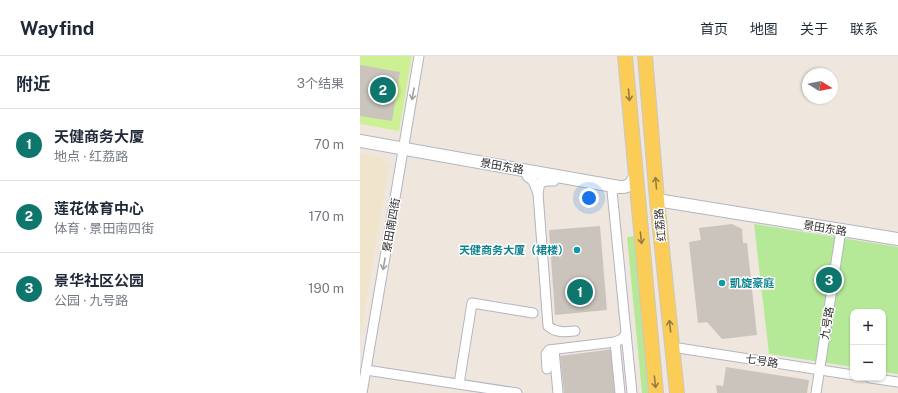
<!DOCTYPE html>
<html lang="zh">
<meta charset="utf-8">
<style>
:root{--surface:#fff;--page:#f2f2f3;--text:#1f2937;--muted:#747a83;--line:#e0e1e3;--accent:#0f766e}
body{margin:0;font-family:"Public Sans","Noto Sans SC",sans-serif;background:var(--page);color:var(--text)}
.controls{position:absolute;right:12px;bottom:12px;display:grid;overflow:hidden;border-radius:8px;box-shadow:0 1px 3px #0004}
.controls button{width:36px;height:36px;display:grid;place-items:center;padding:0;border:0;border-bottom:1px solid var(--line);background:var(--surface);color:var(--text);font:20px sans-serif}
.compass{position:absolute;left:442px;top:12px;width:36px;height:36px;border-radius:50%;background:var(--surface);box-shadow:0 1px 3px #0004;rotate:100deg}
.you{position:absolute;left:229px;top:142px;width:14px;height:14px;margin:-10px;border:3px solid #fff;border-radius:50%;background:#1a73e8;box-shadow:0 0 0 6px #1a73e833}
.badge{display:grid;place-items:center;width:26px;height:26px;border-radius:50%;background:var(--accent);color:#fff;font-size:13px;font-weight:700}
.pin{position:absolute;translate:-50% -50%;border:2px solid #fff;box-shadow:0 1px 4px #0006}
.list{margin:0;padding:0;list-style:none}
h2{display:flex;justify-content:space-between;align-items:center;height:52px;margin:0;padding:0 16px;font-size:17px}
h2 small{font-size:13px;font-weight:400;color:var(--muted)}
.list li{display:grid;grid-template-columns:26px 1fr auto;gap:12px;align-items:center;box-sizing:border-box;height:72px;padding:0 16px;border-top:1px solid var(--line)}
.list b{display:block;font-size:15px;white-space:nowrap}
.list p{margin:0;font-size:13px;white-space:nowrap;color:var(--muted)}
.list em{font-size:13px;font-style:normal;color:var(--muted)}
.map{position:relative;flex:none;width:538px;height:337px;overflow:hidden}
header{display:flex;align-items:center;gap:24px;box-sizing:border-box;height:56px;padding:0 20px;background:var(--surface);border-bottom:1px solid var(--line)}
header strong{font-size:19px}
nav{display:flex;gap:22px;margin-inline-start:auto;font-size:14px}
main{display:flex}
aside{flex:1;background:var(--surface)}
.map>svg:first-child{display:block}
.education{fill:#f1e4cc}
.green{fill:#b6e997}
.pitch{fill:#cdf192}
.building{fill:#cac4bd}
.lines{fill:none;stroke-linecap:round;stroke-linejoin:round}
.street-casing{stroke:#b2b5c1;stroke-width:11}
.secondary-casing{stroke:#b2b5c1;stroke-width:14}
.primary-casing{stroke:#c8c8c8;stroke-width:16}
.street{stroke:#fff;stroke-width:9}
.secondary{stroke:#fff;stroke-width:12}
.primary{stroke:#fbcd57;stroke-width:14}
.oneway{stroke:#a0a0a0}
.oneway2{stroke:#947c42}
.culture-dot{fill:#0f9aa8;stroke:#fff;stroke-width:1.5}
.labels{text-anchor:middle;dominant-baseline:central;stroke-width:3;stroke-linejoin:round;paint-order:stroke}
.street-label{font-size:11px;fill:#2c2c2c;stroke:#fff}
.culture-label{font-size:11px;font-weight:bold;fill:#0d838f;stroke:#fff;text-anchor:end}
</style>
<header>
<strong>Wayfind</strong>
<nav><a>首页</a><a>地图</a><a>关于</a><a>联系</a></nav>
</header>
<main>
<aside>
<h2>附近<small>3个结果</small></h2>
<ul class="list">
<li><span class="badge">1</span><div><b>天健商务大厦</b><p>地点 · 红荔路</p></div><em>70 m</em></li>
<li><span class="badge">2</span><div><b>莲花体育中心</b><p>体育 · 景田南四街</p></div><em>170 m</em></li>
<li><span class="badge">3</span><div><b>景华社区公园</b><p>公园 · 九号路</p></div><em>190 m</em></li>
</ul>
</aside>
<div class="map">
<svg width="538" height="337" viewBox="0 0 538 337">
<rect width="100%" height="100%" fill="#efe7de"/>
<path class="education" d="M0,97l21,4 8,9 -29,173z"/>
<g class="green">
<path d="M394,168l144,23v127l-15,-2v-60h-30v55l-84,-13z"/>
<path d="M278,180l15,157h-11l-15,-156z"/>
</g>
<path class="pitch" d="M0,0h52l-13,75 -39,-7z"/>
<g class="building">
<path d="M0,9l40,7 -8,49 -32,-5z"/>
<path d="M372,168l10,5 1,14h4l10,92 -35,4 -15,-17 -9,1 -9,-81 12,-2 -2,-12z"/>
<path d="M240,170l7,84 -52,5 -6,-85z"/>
<path d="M253,293l5,44h-54l-4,-37z"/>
<path d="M366,311l83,13 -2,13h-90l-1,-8 7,1z"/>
</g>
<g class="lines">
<defs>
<g id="street">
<path d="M167,120l6,5 5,12 10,133c8,7 17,6 27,5"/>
<path d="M252,135l20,202"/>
<path d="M178,137l2,-10 6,-2h8"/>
<path d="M255,286l5,51"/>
<path d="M312,291l181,28"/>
<path d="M194,294l4,43"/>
<path d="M187,313l-1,-15 3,-4 66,-8 7,-3 4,-5"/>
<path d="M6,314l151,23"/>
<path d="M510,322l28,4"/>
<path d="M99,328l13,-81 61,10"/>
<path d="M2,337l57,-337"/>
<path d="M456,337l25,-163"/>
</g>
<g id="secondary">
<path d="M0,85l259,46c11,1 14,-5 17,-14"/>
<path d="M297,144l241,39"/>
</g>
<g id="primary">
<path d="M265,0l31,337"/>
<path d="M285,0l12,144 20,193"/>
</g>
</defs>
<use href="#street" class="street-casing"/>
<use href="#secondary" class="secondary-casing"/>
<use href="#primary" class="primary-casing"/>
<use href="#street" class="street"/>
<use href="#secondary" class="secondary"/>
<use href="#primary" class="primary"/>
</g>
<defs><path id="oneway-shaft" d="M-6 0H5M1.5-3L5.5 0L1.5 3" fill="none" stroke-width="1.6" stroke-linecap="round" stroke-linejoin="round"/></defs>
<g class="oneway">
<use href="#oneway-shaft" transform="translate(53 38) rotate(100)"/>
<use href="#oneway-shaft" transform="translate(24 208) rotate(100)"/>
</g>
<g class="oneway2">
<use href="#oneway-shaft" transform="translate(269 39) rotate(85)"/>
<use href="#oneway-shaft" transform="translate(296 127) rotate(-95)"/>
<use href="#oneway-shaft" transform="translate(281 182) rotate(84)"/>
<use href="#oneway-shaft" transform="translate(310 270) rotate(-96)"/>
<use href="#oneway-shaft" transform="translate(295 326) rotate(84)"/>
</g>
<g class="culture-dot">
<circle cx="217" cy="194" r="4"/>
<circle cx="362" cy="227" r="4"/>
</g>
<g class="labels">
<g class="street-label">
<text transform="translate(142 110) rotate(10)">景田东路</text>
<text transform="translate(31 169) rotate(-80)">景田南四街</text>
<text transform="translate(300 169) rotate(-96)">红荔路</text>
<text transform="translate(465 172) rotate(9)">景田东路</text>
<text transform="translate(467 267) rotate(-81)">九号路</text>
<text transform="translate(402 305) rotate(9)">七号路</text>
</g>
<g class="culture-label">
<text x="209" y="194">天健商务大厦（裙楼）</text>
<text x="370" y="227" text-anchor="start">凱旋豪庭</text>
</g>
</g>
</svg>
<div class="controls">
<button>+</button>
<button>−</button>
</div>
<svg class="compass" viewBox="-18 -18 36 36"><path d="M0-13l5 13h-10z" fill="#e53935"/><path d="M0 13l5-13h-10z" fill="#747a83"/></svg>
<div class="you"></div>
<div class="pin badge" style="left:220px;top:236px">1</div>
<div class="pin badge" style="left:23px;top:34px">2</div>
<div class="pin badge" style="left:469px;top:224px">3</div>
</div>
</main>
